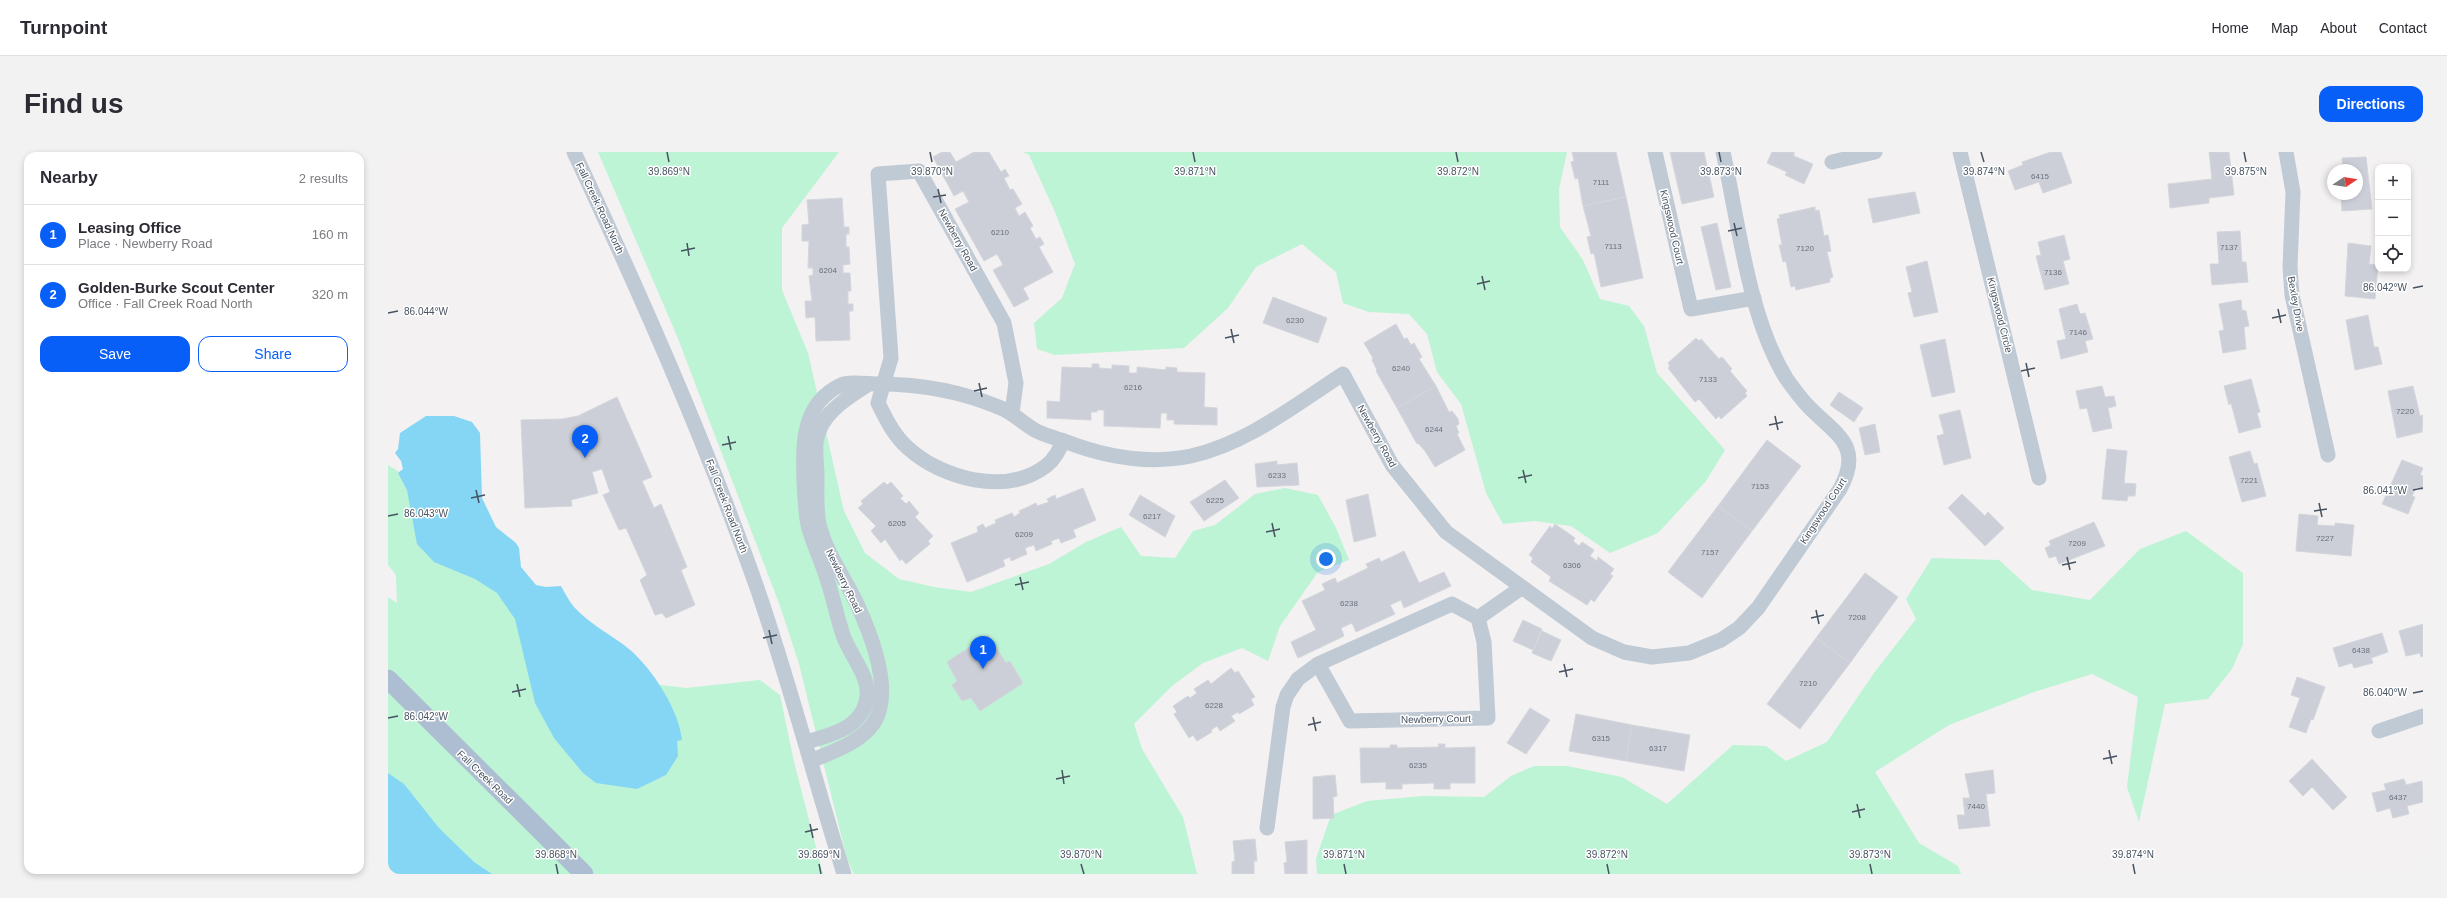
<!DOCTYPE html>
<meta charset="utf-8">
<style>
:root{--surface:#fff;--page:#f2f2f3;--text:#2b2b33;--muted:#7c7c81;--line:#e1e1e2;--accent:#075ff7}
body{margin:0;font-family:Helvetica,sans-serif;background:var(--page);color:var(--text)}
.controls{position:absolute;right:12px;top:12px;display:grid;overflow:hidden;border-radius:8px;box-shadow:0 2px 6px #0003}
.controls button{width:36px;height:36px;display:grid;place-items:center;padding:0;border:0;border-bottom:1px solid var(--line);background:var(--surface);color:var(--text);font:20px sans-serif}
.compass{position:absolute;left:1939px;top:12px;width:36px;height:36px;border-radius:50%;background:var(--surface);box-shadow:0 2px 6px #0003;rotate:78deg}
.you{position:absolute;left:938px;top:407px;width:14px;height:14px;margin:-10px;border:3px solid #fff;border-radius:50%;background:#1a73e8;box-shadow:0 0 0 6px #1a73e833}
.badge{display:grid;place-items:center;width:26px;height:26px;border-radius:50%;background:var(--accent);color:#fff;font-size:13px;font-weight:700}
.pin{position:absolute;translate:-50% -33px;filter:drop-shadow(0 1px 2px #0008)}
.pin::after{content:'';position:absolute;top:21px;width:14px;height:12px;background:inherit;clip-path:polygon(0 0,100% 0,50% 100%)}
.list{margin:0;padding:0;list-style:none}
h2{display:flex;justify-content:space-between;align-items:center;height:52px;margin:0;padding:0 16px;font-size:17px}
h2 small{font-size:13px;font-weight:400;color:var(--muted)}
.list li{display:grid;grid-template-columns:26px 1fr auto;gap:12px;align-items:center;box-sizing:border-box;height:60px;padding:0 16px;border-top:1px solid var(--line)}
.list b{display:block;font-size:15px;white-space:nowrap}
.list p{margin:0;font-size:13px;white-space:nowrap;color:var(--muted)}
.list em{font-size:13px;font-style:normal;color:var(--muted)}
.actions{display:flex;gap:8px;padding:12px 16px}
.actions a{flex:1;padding:9px 0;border:1px solid var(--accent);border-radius:12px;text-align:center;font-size:14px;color:var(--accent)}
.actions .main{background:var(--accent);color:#fff}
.icon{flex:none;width:22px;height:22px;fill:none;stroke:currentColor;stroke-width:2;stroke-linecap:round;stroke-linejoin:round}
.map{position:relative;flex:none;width:2035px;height:722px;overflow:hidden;border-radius:12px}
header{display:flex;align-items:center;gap:24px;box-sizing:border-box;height:56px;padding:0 20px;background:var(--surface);border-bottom:1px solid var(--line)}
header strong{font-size:19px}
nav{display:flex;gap:22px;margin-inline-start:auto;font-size:14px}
.intro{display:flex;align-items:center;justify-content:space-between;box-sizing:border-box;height:96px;padding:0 24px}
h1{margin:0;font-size:28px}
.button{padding:10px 18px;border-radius:12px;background:var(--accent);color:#fff;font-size:14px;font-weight:700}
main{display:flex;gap:24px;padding:0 24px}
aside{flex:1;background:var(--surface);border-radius:12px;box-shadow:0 2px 6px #0003}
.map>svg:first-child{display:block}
.green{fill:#bcf4d5}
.water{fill:#85d6f5}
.building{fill:#cccfd7;stroke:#d4d6dd}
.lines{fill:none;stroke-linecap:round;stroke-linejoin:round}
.minor{stroke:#c0cad4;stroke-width:15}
.major{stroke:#aebed2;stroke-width:19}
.ticks{fill:none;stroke:#475260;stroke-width:1.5}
.labels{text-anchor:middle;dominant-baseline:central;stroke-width:3;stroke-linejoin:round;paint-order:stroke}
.number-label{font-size:8px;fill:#68717e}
.street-label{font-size:10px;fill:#475260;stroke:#fff}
.ticks-label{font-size:10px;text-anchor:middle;fill:#475260;stroke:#fff;stroke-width:3;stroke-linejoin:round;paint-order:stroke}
</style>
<header>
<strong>Turnpoint</strong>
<nav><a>Home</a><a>Map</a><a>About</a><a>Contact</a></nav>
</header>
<div class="intro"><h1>Find us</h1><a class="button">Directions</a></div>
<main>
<aside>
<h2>Nearby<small>2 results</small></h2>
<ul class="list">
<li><span class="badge">1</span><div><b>Leasing Office</b><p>Place · Newberry Road</p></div><em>160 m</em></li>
<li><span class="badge">2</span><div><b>Golden-Burke Scout Center</b><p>Office · Fall Creek Road North</p></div><em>320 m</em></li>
</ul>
<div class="actions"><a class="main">Save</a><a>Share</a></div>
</aside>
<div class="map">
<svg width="2035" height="722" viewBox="0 0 2035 722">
<rect width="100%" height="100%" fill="#f3f1f1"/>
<g class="green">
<path d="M210,0h241l-57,76v62l26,63 36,158 21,42 34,26 35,8 37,5 78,-28 37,-22 35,-15 20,29 34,2 18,-27 22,-6 40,-31 30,-6 33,7 18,33 13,32 -31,12 -38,54 -12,35 -26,-13 -39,15 -31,23 -38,38 8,25 41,68 14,57h-343l-7,-15 -48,-195 -19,-58 -103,-270z"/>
<path d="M635,0h544l-8,37 1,38 23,33 17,39 29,7 15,20 13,47 68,77 -19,31 -48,52 -48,20 -39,-27 -36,-5 -32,3 -17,-31 -25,-89 -24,-32 -10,-38 -18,-20 -40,-2 -26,-9 -7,-31 -34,-28 -46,23 -28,41 -44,40 -129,7 -18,-6 -3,-26 28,-25 13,-34 -20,-52 -26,-57z"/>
<path d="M0,313l19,12 196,201 83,10 74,-8 20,15 14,67 29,112h-435v-277l9,6 -1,-28 -8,-10z"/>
<path d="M1798,379l57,42v71l-11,25 -24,30 -43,5 -26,118 -12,-35 11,-90 -46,-23 -58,18 -85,33 -74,47 44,71 39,23 3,8h-644l-1,-15 15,-44 36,-14 56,-5 61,1 27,-21 23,-10h33l55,11 45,27 66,-59 33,1 20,15 41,-19 47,-69 42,-54 -10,-20 26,-41 67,2 33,30 58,10 50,-51z"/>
</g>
<g class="water">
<path d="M38,264h28l18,6 8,11 2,65 14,29 20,16 3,5 2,19 15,18 10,2 15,-1c4,7 8,15 13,21 15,17 38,28 55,42 23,19 50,61 53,91l-5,1 1,15 -12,19 -29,14 -41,-6 -13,-10 -29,-35 -19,-35 -20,-84 -18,-26 -22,-14 -41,-17 -17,-18 -10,-54 -9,-17 5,-4 -2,-8 -6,-8 3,-4 2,-16z"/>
<path d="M0,621l16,11 35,44 35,34 18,12h-104z"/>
</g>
<g class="building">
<path d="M554,0h8l6,10 18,-10h15l12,20 4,-3 4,7 -5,2 6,12 3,-1 9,15 -7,4 4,8 6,-4 8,14 -3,2 6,11 4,-2 4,7 -5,3 14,25 -30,16 6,11 -15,8 -21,-37 10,-5 -6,-11 -13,7 -29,-52 14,-7 -6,-11 -9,5 -21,-39z"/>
<path d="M1184,0h44l10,45 -43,9 -5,-28 -3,1 -4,-17 3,-1z"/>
<path d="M1282,0h34l10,45 -32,7z"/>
<path d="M1384,0h22v4l19,8 -9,20 -19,-9 2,-3 -20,-9z"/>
<path d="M1663,0h10l11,31 -29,10 -4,-11 -24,8 -7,-19 15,-6 -1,-3z"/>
<path d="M1821,0h20l5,43 -25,3v5l-39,5 -2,-24 44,-5z"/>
<path d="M1978,5l6,52 -30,2 -1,-17h16v-24h-14l-1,-12z"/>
<path d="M1527,40l5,21 -47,10 -5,-24z"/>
<path d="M1238,45l17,81 -42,9 -7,-34 -3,1 -4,-17 4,-1 -8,-30z"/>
<path d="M454,46l2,29h5v7h-3v13h3l1,17 -7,1v8h7l1,18h-3v13h5v7h-4l1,29 -34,1 -1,-24 -9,1 -1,-17h7l-3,-25 4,-1v-7h-5l1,-27h-7v-16l7,-1 -2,-24z"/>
<path d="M1427,55v4l4,-1 5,26 4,-1 3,16 -4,1 6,25 -3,1v4l-34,8 -1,-4 -4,1 -5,-26 -3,1 -4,-17h3l-5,-26 3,-1 -1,-3z"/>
<path d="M1329,71l14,64 -15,3 -15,-63z"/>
<path d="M1852,79l2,31h4l2,20 -36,3 -2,-21h9l-2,-32z"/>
<path d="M1676,83l6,24 -7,2 6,23 -24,6 -9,-34 5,-1 -3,-13z"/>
<path d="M1960,91l23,3 -2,18 9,1 -3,34 -30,-3z"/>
<path d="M1539,109l11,51 -24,5 -6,-24 4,-1 -6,-25z"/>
<path d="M885,145l54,21 -9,25 -55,-20z"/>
<path d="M1853,148l1,10 4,1 3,15 -5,1 2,22 -23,4 -4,-22 5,-1 -5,-26z"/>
<path d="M1689,152l3,10 5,-1 8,26 -8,2 3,11 -27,7 -4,-18 9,-2 -7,-30z"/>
<path d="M1980,163l6,32h4l4,17 -27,6 -9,-50z"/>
<path d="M1008,172l8,15 3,-1 4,7 3,-2 8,14 -3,2 17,27 -39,22 -21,-37 1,-1 -5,-10 1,-2 -9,-15z"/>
<path d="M1308,186l3,3 2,-2 18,20 3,-2 10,12 -2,2 17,20 -2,2 2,3 -26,23 -2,-3 -3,3 -17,-20 -4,3 -27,-34 2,-2 -2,-3z"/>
<path d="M1557,187l10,53 -23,5 -12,-52z"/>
<path d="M704,212h7v4l13,1v-4l17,1v7h8v-6l29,3v-3l11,1v4l28,1 -1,34 13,1v17l-43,-1v-4h-7v-7h-6l-1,15 -56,-2v-16h-7v2h-6v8l-44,-2v-17l13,1 2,-35 30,1z"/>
<path d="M1863,227l9,33 -3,1 4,14 -22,6 -8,-30 -2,2 -5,-19z"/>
<path d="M1048,234l13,26 3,-1 6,8 1,5 -3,2 3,7 -2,1 8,16 -30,17 -10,-16 -7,-8 -1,1 -20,-36z"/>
<path d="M1714,234l3,11 9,-1 2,10 -8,2 4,20 -19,4 -6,-24 -7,1 -4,-18z"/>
<path d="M2025,234l7,30 3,-1 -1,17 -25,6 -9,-47z"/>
<path d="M1451,240l24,16 -9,14 -24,-17z"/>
<path d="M229,245l35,80 -10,4 12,27 7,-4 26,63 -6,3 14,35 -29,13 -4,-5 -7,2 -15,-35 7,-5 -21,-47 -7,2 -16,-35 7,-3 -8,-23 -10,3 6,21 -27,7 1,6 -47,2 -4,-88 41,-1 16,-3z"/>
<path d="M1572,258l11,48 -27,7 -7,-29 7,-2 -5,-19z"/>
<path d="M1487,272l5,28 -15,3 -6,-27z"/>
<path d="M1379,288l34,26 -49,65 -34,-25z"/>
<path d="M1719,297l20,2 -3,32 12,1 -1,12h-7l-1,5 -25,-2z"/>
<path d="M1862,299l4,13 3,-1 9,33 -24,6 -13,-45z"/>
<path d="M2014,308l21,8 -3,7 3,1v14l-7,-3 -4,9 3,1 -7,17 -26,-10z"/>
<path d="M889,309v4l20,-2 2,22 -42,2 -2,-23z"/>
<path d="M837,328l14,18 -35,23 -14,-19z"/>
<path d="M496,330l3,3 4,-3 12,14 -3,2 6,6 3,-3 10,12 -4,4 18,19 -5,5 2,3 -24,20 -4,-5 -2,2 -15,-22 -4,4 -10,-12 5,-5 -18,-18 5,-4 -2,-3z"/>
<path d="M695,336l13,32 -23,10 3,7 -15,6 -2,-5 -8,3 1,3 -16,7 -2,-6 -9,3 2,6 -16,7 -1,-4 -7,3 2,6 -38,16 -16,-39 27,-11 -1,-5 6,-3 2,4 11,-5 -1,-3 17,-7 2,4 6,-4 -1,-2 17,-8 1,3 12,-4 -2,-3 8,-4 1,4z"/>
<path d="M980,342l8,42 -22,6 -8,-42z"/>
<path d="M1574,342l23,22 3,-4 16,16 -19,18 -37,-38z"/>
<path d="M752,343l35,21 -10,21 -36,-22z"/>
<path d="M1330,354l34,25 -50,67 -34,-26z"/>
<path d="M1911,362l19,2 -1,9 18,1v-3l19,2 -3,31 -55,-5z"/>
<path d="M1706,370l11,24 -46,18 -3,-8 -7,2 -4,-10 6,-3 -2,-4z"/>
<path d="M1167,372l20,14 -2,3 6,5 3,-4 12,8 -4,6 7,5 1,-4 16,12 -4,5 3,2 -19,26 -3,-3 -4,6 -38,-24 2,-4 -20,-15 2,-4 -4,-3 21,-29 2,3z"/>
<path d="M1016,399l15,32 25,-11 7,14 -47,22 -3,-8 -11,5 5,9 -39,18 -4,-9 -11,5 3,8 -46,22 -7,-16 25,-12 -14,-29 23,-11 -3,-6 13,-6 2,5 31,-15 -2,-4 13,-6 2,4z"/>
<path d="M1477,421l33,24 -48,66 -34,-25z"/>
<path d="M1135,468l19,9 -9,21 -20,-9z"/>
<path d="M2035,472v32l-2,1 -1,-4 -14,3 -7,-25z"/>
<path d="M1154,479l19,9 -10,21 -19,-8z"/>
<path d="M1994,481l6,19 -17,6 2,5 -19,5 -2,-5 -13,4 -6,-19z"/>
<path d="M600,483l18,28 4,-2 13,22 -43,28 -9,-13 -9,3 -10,-16 5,-4 -10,-19z"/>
<path d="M1428,486l34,25 -50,66 -33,-25z"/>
<path d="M843,516l4,5 3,-2 17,26 -4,2 3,6 -15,9 -1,-2 -7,4 4,5 -15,10 -3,-5 -6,4 1,2 -15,9 -4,-6 -4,3 -15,-24 3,-2 -4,-6 15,-10 2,2 7,-5 -3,-4 14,-9 3,4z"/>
<path d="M1909,525l28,10 -12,33 -2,-1 -5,14 -17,-6 11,-29 -9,-3z"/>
<path d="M1142,556l20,12 -24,34 -19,-11z"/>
<path d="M1188,562l56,11 -6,36 -57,-10z"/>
<path d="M1244,573l58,10 -6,36 -58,-10z"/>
<path d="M1050,592h7v4l30,-1v36h-25v6h-16v-6l-32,1v5h-16v-7l-25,1 -1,-35h30v-3h7v3l42,-1z"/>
<path d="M1924,607l35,38 -14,13 -21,-23 -9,9 -14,-15z"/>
<path d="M1605,618l2,23 -9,1 4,32 -31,3 -2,-14h8l-2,-17h7l-5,-24z"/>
<path d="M947,623l2,21 -4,1 1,21 -21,1v-42z"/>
<path d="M2016,627l2,6 16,-4 1,21 -16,4 2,8 -16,4 -3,-10 -13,4 -5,-19 14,-3 -2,-6z"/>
<path d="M867,687l2,22h-3v13h-22v-12l3,-1 -2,-20z"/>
<path d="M919,688v34h-22l-1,-11 3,-1 -2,-20z"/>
</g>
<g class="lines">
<g class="minor">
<path d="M186,0c66,142 130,285 182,433 33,95 58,193 88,289"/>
<path d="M1267,0l36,157 63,-11"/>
<path d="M1572,0l79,326"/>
<path d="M1898,0l7,40 -3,75 2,28 36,160"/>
<path d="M1444,10l43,-10"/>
<path d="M624,261l4,-30 -12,-60 -85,-152 -41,3 13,184 -13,45c8,16 16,33 30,45 34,31 98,48 138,18 9,-7 13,-16 17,-25"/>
<path d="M1090,466l43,-30"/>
<path d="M1991,579l44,-15"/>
<path d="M418,590c25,-7 57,-14 61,-45 3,-21 -18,-43 -24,-62 -6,-18 -10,-38 -16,-56 -5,-17 -13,-33 -18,-50 -4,-15 -4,-31 -5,-47 -1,-37 -3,-78 37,-97 9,-4 27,-1 38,-1 41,0 84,8 122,24 12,5 21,14 32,21 9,6 21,8 31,12 41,16 83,24 127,15 57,-13 104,-51 152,-82l49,91 54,67 146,106 32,14 28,5 37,-4 32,-13 18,-12 19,-20 82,-119c24,-44 -5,-55 -31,-82 -9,-9 -16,-19 -23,-29 -38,-62 -47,-154 -63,-226"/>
<path d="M423,609c20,-9 49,-18 62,-37 21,-30 -1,-87 -15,-118 -12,-27 -32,-52 -39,-82 -3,-14 -2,-33 -2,-48 0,-11 -2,-22 -1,-33 3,-29 31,-45 53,-59"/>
<path d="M879,676l16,-121 4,-12 11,-16 20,-15 134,-60 26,14 6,24 4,76 -138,3 -32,-57"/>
</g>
<path class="major" d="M0,527l196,195"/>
</g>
<path class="ticks" d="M279,0l2,10M542,0l2,10M805,0l2,10M1068,0l2,10M1331,0l2,10M1593,0l3,10M1856,0l2,10M550,37l3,14M545,45l13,-2M1346,71l3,13M1340,79l14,-3M299,91l2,13M293,99l14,-3M1094,124l3,14M1089,132l13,-3M2025,136l10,-2M1890,157l3,14M0,161l10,-2M1884,166l14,-3M843,177l3,14M837,186l14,-3M1638,211l3,14M1633,219l14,-3M591,231l3,14M586,239l13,-3M1387,264l3,14M1381,273l14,-3M340,284l3,14M334,293l14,-3M1135,318l3,13M1130,326l14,-3M88,338l3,13M2025,338l10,-2M83,346l14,-3M1931,351l3,14M1926,359l13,-2M0,364l10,-2M884,371l3,14M878,380l14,-3M1679,405l3,13M1674,413l14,-3M632,425l3,13M627,433l14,-3M1428,458l3,14M1423,466l13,-3M381,478l3,14M375,486l14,-3M1176,512l3,13M1171,520l14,-3M129,532l3,13M124,540l14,-3M2025,541l10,-2M925,565l3,14M0,566l10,-2M920,573l13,-3M1721,598l3,14M1715,607l14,-3M674,618l2,14M668,627l14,-3M1469,652l3,14M1464,660l13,-3M422,672l3,14M417,680l13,-3M168,712l2,10M431,712l2,10M693,712l3,10M956,712l2,10M1219,712l2,10M1482,712l2,10M1745,712l2,10"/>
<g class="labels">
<g class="number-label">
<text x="1652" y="24">6415</text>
<text x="1213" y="30">7111</text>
<text x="612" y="80">6210</text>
<text x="1225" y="94">7113</text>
<text x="1841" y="95">7137</text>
<text x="1417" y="96">7120</text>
<text x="440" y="118">6204</text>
<text x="1665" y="120">7136</text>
<text x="907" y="168">6230</text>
<text x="1690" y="180">7146</text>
<text x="1013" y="216">6240</text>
<text x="1320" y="227">7133</text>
<text x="745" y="235">6216</text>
<text x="2017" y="259">7220</text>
<text x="1046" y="277">6244</text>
<text x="889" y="323">6233</text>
<text x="1861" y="328">7221</text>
<text x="1372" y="334">7153</text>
<text x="827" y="348">6225</text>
<text x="764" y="364">6217</text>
<text x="509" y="371">6205</text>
<text x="636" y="382">6209</text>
<text x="1937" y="386">7227</text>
<text x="1689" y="391">7209</text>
<text x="1322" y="400">7157</text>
<text x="1184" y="413">6306</text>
<text x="961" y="451">6238</text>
<text x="1469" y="465">7208</text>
<text x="1973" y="498">6438</text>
<text x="1420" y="531">7210</text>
<text x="826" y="553">6228</text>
<text x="1213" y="586">6315</text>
<text x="1270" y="596">6317</text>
<text x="1030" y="613">6235</text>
<text x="2010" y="645">6437</text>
<text x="1588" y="654">7440</text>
</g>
<g class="street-label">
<text transform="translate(212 56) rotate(65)">Fall Creek Road North</text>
<text transform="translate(1284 75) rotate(77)">Kingswood Court</text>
<text transform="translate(570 88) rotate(61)">Newberry Road</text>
<text transform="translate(1908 152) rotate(80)">Bexley Drive</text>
<text transform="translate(1612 163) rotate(76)">Kingswood Circle</text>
<text transform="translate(989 284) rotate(61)">Newberry Road</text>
<text transform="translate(339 354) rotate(69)">Fall Creek Road North</text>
<text transform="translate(1435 359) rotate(-57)">Kingswood Court</text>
<text transform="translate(456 429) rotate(64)">Newberry Road</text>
<text transform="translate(1048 567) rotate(-1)">Newberry Court</text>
<text transform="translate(97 625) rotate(44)">Fall Creek Road</text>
</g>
</g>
<g class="ticks-label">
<text x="281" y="23">39.869°N</text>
<text x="544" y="23">39.870°N</text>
<text x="807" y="23">39.871°N</text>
<text x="1070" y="23">39.872°N</text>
<text x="1333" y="23">39.873°N</text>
<text x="1596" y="23">39.874°N</text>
<text x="1858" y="23">39.875°N</text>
<text x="1997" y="139">86.042°W</text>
<text x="38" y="163">86.044°W</text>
<text x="1997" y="342">86.041°W</text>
<text x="38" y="365">86.043°W</text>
<text x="1997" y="544">86.040°W</text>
<text x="38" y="568">86.042°W</text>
<text x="168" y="706">39.868°N</text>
<text x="431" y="706">39.869°N</text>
<text x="693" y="706">39.870°N</text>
<text x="956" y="706">39.871°N</text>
<text x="1219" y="706">39.872°N</text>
<text x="1482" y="706">39.873°N</text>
<text x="1745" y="706">39.874°N</text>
</g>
</svg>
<div class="controls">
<button>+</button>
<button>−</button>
<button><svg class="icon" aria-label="locate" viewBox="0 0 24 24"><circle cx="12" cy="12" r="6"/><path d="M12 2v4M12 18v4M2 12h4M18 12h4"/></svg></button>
</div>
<svg class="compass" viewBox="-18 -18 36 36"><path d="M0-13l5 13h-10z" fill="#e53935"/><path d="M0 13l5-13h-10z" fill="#7c7c81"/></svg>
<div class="you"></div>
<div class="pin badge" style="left:595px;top:517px">1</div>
<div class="pin badge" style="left:197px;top:306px">2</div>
</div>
</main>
